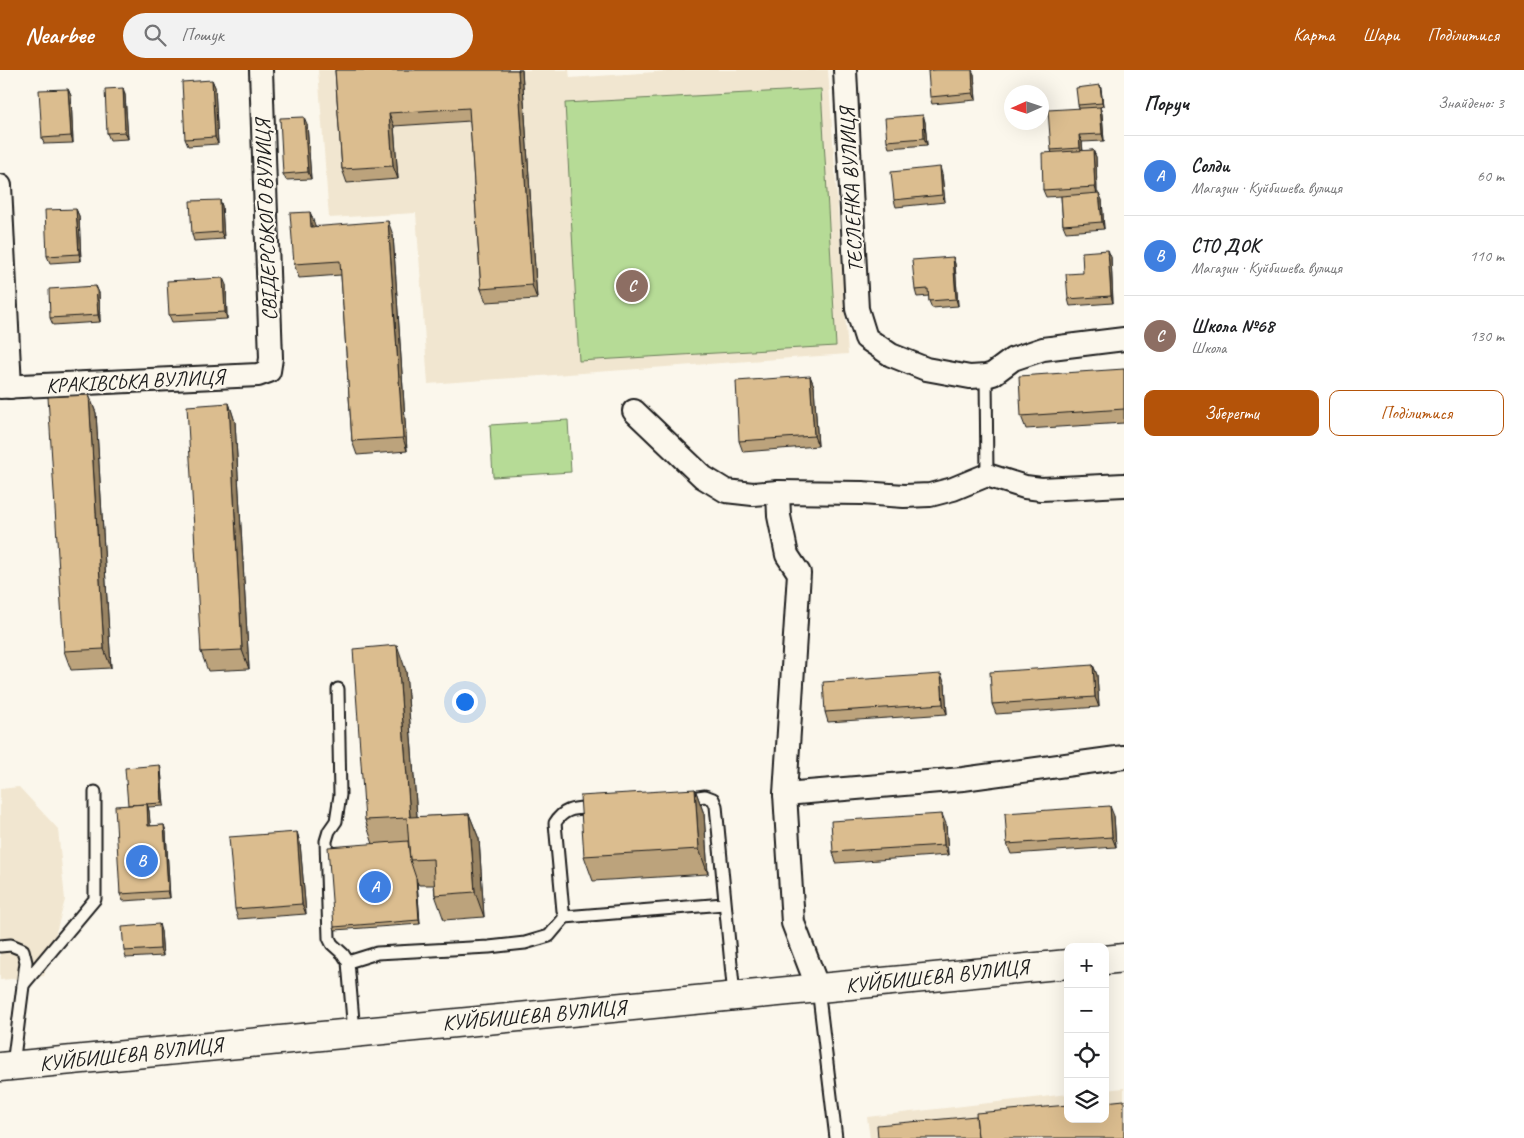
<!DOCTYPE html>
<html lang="uk">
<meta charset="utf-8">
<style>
:root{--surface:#fff;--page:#f2f2f2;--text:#202124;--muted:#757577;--line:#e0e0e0;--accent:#b45309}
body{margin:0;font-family:Caveat,sans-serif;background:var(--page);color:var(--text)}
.controls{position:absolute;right:15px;bottom:15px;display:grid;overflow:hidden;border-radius:10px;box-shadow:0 5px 20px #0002}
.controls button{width:45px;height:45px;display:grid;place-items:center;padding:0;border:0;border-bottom:1px solid var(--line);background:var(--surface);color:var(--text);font:25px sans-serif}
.compass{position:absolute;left:1004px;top:15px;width:45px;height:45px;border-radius:50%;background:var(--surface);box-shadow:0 5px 20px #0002;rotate:267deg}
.you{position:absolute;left:464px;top:631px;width:18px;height:18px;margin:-12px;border:4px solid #fff;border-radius:50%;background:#1a73e8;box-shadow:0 0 0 8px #1a73e833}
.badge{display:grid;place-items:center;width:32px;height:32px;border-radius:50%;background:var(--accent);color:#fff;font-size:16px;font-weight:700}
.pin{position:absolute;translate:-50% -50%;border:2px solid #fff;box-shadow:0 1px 5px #0006}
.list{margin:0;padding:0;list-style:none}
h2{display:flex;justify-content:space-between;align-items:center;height:65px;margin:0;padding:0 20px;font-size:21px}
h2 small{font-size:16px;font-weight:400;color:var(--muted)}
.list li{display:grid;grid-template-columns:32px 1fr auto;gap:15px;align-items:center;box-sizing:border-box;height:80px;padding:0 20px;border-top:1px solid var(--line)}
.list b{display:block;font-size:19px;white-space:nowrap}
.list p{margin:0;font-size:16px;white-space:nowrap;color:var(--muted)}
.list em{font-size:16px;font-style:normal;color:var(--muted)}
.actions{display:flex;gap:10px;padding:15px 20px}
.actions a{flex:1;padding:11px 0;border:1px solid var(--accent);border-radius:10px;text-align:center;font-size:18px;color:var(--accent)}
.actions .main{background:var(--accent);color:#fff}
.icon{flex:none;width:28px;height:28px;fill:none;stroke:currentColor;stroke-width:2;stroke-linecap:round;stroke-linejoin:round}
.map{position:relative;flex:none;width:1124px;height:1068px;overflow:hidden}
header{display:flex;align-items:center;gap:30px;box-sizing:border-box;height:70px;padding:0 25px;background:var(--accent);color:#fff}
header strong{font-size:24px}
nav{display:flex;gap:28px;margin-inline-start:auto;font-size:18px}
.search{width:350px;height:45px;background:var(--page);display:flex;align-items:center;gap:12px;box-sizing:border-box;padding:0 18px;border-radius:28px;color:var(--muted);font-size:19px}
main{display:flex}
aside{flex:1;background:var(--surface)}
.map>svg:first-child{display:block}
.built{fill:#f1e6d0}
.green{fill:#b6db96;stroke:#697c59}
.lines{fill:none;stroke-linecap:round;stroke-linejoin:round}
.service-casing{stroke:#1c1c1c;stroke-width:15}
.minor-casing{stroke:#1c1c1c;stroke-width:26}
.secondary-casing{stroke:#1c1c1c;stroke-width:31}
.service{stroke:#fbf7ec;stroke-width:11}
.minor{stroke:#fbf7ec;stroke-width:22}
.secondary{stroke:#fbf7ec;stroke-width:28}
.wall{fill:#bca37b;stroke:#1c1c1c}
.shaded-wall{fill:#998464;stroke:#1c1c1c}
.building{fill:#dbbd8f;stroke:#1c1c1c}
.labels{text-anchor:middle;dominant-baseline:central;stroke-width:4.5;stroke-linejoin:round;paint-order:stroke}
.street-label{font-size:21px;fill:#1c1c1c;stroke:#fbf7ec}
</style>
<header>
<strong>Nearbee</strong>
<div class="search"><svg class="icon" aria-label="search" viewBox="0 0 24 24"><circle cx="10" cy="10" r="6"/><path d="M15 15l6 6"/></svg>Пошук</div>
<nav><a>Карта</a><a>Шари</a><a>Поділитися</a></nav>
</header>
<main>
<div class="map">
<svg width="1124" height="1068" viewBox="0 0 1124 1068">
<rect width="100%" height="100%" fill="#fbf7ec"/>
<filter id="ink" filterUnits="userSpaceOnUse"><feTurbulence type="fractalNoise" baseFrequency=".02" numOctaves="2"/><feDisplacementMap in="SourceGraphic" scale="10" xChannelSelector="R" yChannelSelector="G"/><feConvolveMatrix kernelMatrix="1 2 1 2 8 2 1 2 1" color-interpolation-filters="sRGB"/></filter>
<g filter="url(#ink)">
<g class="built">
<path d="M318,0h251l1,8 114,-8h144l20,284 -420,30 -12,-171 -87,5z"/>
<path d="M19,717l39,42 7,71 -21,76 -44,4v-191z"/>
<path d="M1124,1018v50h-254l-3,-21 201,-23v25h37v-29z"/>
</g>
<g class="green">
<path d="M821,19l15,257 -257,15 -14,-258z"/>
<path d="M568,350l3,52 -78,5 -3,-52z"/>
</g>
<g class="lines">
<defs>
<g id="service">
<path d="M986,306l1,99"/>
<path d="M338,619l2,106 -4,26 -7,10 -3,10 3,97 3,6 11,10 5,8 6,70"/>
<path d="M683,729l22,-3 8,3 3,7 18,190"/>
<path d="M595,737c-17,2 -30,-1 -40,16l8,88 2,6 159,-13"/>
<path d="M0,876l11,-1 12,5 3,12 -13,103"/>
<path d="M348,892l29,-9 112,-6 36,-4 24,-7 16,-19"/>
<path d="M23,915l72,-86v-107"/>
<path d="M818,918l18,150"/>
</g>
<g id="minor">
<path d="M845,0l12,239 9,29 25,17 35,14 44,8 16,-1 7,-2 20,-15 30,-10 81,-10"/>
<path d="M0,116l10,201"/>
<path d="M0,317l258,-12 11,-4 2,-13 -10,-288"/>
<path d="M634,341l69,66 23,14 27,3 25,-2 84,1 42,3 26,-1 23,-6 34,-14 38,12 16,2 83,-4"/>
<path d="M778,422l1,24 8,39 12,18 -14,221 8,129 25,65"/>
<path d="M785,724l178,-15 161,-22"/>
</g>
<g id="secondary">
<path d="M1105,890l19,-2"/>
<path d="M0,997l1068,-103"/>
</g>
</defs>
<use href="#service" class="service-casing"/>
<use href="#minor" class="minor-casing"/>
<use href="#secondary" class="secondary-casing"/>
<use href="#service" class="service"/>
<use href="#minor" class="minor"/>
<use href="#secondary" class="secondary"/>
</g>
<g class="wall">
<path d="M335,0h187l15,229 -51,3 -5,-13 -11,-168 -76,5 4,53 -51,4 -5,-14z"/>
<path d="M974,4l2,26 -44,4 -2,-7z"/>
<path d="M212,10l3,7 3,57 -30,2 -3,-7z"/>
<path d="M1100,15l1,4 2,17 -3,1 2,7 2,27 -22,1 1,9 10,-1 3,7 1,36 5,7 2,29 -38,3 -3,-7 -2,-29 -15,1 -3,-7 9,-37 -1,-3 28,-42 -1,-3z"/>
<path d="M123,18l2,7 3,44 -18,1 -3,-7z"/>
<path d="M68,19l3,7 2,47 -29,1 -2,-6z"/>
<path d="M923,45l2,7 2,23 -38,3 -2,-7z"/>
<path d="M307,54l4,55 -25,1 -3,-6z"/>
<path d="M942,104l3,28 -49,5 -2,-7z"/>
<path d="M220,130l2,6 2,33 -30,2 -2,-7z"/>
<path d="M76,139l3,7 2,45 -31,2 -3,-7z"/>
<path d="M310,142l5,14 78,9 14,216 -50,4 -5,-14 -11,-166 -42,3 -5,-14z"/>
<path d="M953,187l2,7 3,42 -26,2 -3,-7v-5l-12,1 -2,-7z"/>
<path d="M1111,187l2,46 -43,3 -2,-7 15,-26z"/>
<path d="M226,215l1,34 -55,3 -3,-7z"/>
<path d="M96,216l3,7 1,29 -47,3 -3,-7z"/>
<path d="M1124,299v54l-98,6 -5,-13z"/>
<path d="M810,306l4,10 4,60 -75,6 -4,-11z"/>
<path d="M89,325l7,18 15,255 -40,2 -7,-19z"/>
<path d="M229,333l6,19 14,247 -41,2 -7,-19z"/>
<path d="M1093,595l4,10 2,32 -103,7 -4,-10z"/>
<path d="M406,601l11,146 52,-3 10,25 5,78 -40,3 -9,-25 -1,-10h-15l-2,-3 3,42 -85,6 -1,-3 39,-83 -8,-24z"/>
<path d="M945,614l2,30 -119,8 -3,-10z"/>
<path d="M161,699l3,37 -16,1 1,4 1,15 14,-1 2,7 4,66 -47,3 -3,-7 8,-89z"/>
<path d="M695,719l9,25 4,60 -115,7 -9,-25z"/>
<path d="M1114,746l2,31 -105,7 -4,-10z"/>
<path d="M946,754l2,31 -112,8 -3,-11z"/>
<path d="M297,762l3,11 6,71 -68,5 -3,-10z"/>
<path d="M161,861l2,25 -37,2 -2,-7z"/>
</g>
<g class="shaded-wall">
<path d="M518,0h4l15,229 -5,-14z"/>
<path d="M972,0l2,4 2,26 -3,-7z"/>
<path d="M212,10l3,7 3,57 -3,-7z"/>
<path d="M1100,15l1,4 2,17 -1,-3z"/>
<path d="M123,18l2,7 3,44 -3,-7z"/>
<path d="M68,19l3,7 2,47 -2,-7z"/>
<path d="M1100,37l2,7 2,27 -2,-7z"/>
<path d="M389,43l5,13 4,53 -5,-13z"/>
<path d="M923,45l2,7 2,23 -3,-7z"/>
<path d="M304,47l3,7 4,55 -3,-7z"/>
<path d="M1079,65l3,7 1,13 -3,-7z"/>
<path d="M1093,80l3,7 1,37 -2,-7z"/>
<path d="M940,97l2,7 3,28 -3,-7z"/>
<path d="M1099,123l3,7 2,29 -2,-7z"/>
<path d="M220,130l2,6 2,33 -3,-7z"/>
<path d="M76,139l3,7 2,45 -2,-7z"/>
<path d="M310,142l5,13 1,15 -5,-13z"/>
<path d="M388,151l5,14 14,216 -4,-13z"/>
<path d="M1108,180l3,7 2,46 -2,-7z"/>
<path d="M953,187l2,7 3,42 -2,-7z"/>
<path d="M223,208l3,7 1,34 -2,-7z"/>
<path d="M96,216l3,7 1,29 -2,-7z"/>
<path d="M810,306l4,10 4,60 -4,-10z"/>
<path d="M89,325l7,18 15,255 -7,-19z"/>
<path d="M229,333l6,19 14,247 -7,-19z"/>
<path d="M397,575l9,26 13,172 -9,-26z"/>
<path d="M1093,595l4,10 2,32 -4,-10z"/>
<path d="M941,604l4,10 2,30 -4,-10z"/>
<path d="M160,695l1,4 3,37 -2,-3z"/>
<path d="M695,719l9,25 4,60 -9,-25z"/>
<path d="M147,734l2,7 2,22 -3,-7z"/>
<path d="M1110,736l4,10 2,31 -4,-10z"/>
<path d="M469,744l10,25 5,78 -9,-25z"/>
<path d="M942,744l4,10 2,31 -4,-10z"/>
<path d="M164,755l2,7 4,66 -2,-7z"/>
<path d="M297,762l3,11 6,71 -4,-10z"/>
<path d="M416,808l1,4 3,42 -1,-4z"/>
<path d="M159,854l2,7 2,25 -3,-7z"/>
</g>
<g class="building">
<path d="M335,0h183l14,215 -51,4 -12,-181 -80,5 4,53 -51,3z"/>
<path d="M936,0h36l1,23 -43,4 -2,-26z"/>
<path d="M212,10l3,57 -30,2 -3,-57z"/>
<path d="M1100,15l2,18 -24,2 -2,-17z"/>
<path d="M123,18l2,44 -18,1 -2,-44z"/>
<path d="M68,19l3,47 -29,2 -3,-48z"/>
<path d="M1100,37l2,27 -23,1 1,13 -29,2 -3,-40z"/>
<path d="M923,45l1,23 -37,3 -2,-23z"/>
<path d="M304,47l4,55 -25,2 -3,-56z"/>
<path d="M1093,80l2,37 -52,3 -1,-37z"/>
<path d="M940,97l2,28 -48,5 -3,-28z"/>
<path d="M1099,123l3,29 -39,3 -2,-29z"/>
<path d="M220,130l1,32 -29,2 -2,-33z"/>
<path d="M76,139l3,45 -32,2 -2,-46z"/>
<path d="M310,142l1,15 77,-6 15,217 -51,3 -12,-180 -46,3 -4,-51z"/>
<path d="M1108,180l3,46 -43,3 -2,-25 17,-1 -1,-21z"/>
<path d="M953,187l3,42 -27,2 -1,-12 -13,1 -3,-30z"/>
<path d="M223,208l2,34 -56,3 -2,-34z"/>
<path d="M96,216l2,29 -48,3 -1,-29z"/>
<path d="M1124,299v40l-103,7 -2,-40z"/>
<path d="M810,306l4,60 -75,5 -3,-60z"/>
<path d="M89,325l15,254 -40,2 -16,-254z"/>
<path d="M229,333l13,247 -41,2 -14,-246z"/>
<path d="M397,575l13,172 59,-3 6,78 -40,3 -2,-36 -23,1 -3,-42 -42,2 -12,-171z"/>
<path d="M1093,595l2,32 -103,7 -2,-32z"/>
<path d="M941,604l2,30 -118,8 -2,-30z"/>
<path d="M160,695l2,38 -34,2 -3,-37z"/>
<path d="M695,719l4,60 -115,7 -4,-60z"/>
<path d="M147,734l1,22 16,-1 4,66 -48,3 -5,-88z"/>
<path d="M1110,736l2,31 -105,7 -2,-31z"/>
<path d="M942,744l2,31 -111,7 -2,-31z"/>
<path d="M297,762l5,72 -67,5 -6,-72z"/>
<path d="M408,771l2,19 6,18 3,42 -85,7 -6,-80z"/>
<path d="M159,854l1,25 -36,2 -2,-24z"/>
<path d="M1124,1030v38h-146l-2,-25 92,-8v14h37v-17z"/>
<path d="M976,1046l2,22h-100l-1,-13z"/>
</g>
</g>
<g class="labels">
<g class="street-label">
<text transform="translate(851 120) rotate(-93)">ТЕСЛЕНКА ВУЛИЦЯ</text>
<text transform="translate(266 150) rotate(-92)">СВІДЕРСЬКОГО ВУЛИЦЯ</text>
<text transform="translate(135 311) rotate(-3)">КРАКІВСЬКА ВУЛИЦЯ</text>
<text transform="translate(937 906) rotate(-6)">КУЙБИШЕВА ВУЛИЦЯ</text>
<text transform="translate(534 945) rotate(-5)">КУЙБИШЕВА ВУЛИЦЯ</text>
<text transform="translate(131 984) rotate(-6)">КУЙБИШЕВА ВУЛИЦЯ</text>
</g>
</g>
</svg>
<div class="controls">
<button>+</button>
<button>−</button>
<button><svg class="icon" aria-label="locate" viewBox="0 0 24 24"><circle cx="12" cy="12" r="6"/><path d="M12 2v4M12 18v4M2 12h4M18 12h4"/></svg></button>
<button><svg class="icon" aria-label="layers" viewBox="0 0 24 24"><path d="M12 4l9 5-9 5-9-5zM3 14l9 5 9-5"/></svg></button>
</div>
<svg class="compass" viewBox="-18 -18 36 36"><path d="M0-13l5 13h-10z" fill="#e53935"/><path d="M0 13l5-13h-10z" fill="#757577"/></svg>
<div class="you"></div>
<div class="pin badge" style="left:375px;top:817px;background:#3f7fe0">A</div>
<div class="pin badge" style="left:142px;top:791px;background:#3f7fe0">B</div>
<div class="pin badge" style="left:632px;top:216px;background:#8d6e63">C</div>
</div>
<aside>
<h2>Поруч<small>Знайдено: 3</small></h2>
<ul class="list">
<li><span class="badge" style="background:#3f7fe0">A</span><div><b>Солди</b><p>Магазин · Куйбишева вулиця</p></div><em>60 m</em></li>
<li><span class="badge" style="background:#3f7fe0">B</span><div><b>СТО ДОК</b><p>Магазин · Куйбишева вулиця</p></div><em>110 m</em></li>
<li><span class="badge" style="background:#8d6e63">C</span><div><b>Школа №68</b><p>Школа</p></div><em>130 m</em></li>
</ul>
<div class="actions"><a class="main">Зберегти</a><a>Поділитися</a></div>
</aside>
</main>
